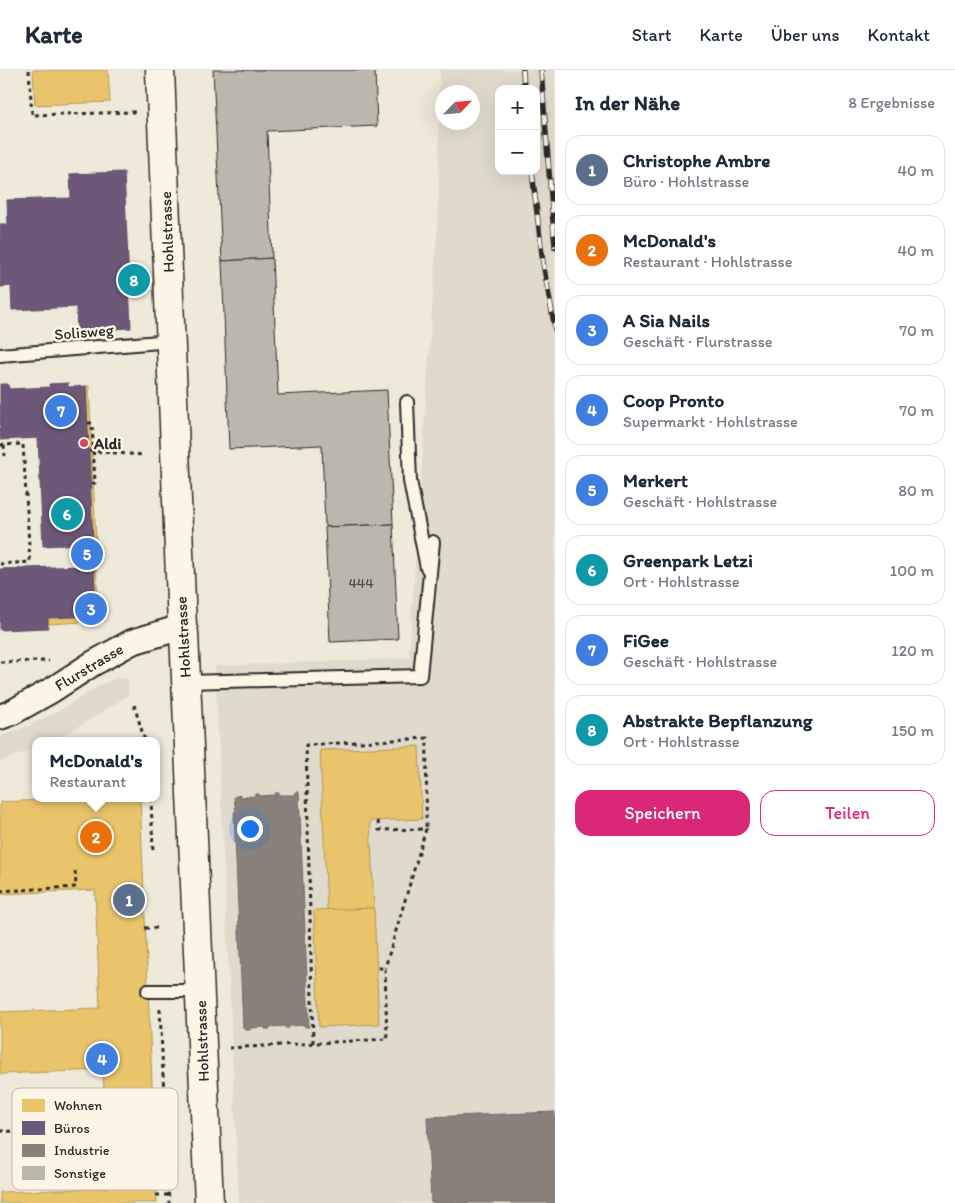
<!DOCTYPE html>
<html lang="de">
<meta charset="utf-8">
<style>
:root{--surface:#fff;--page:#f2f2f3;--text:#1f2937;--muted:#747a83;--line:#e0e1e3;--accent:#db2777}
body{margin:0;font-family:Itim,sans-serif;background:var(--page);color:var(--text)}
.controls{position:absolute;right:15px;top:15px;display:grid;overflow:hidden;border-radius:10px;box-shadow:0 5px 20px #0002}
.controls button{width:45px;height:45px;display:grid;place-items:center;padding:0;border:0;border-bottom:1px solid var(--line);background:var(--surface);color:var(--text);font:25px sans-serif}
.compass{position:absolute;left:435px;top:15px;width:45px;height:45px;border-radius:50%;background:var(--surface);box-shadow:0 5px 20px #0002;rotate:64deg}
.you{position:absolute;left:249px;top:758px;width:18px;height:18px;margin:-12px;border:4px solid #fff;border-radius:50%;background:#1a73e8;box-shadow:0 0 0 8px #1a73e833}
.badge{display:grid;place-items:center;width:32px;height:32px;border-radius:50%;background:var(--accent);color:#fff;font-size:16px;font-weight:700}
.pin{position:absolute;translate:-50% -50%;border:2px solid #fff;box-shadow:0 1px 5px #0006}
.popup{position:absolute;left:32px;top:667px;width:128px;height:65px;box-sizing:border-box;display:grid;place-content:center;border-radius:10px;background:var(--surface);filter:drop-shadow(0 1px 4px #0005);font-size:16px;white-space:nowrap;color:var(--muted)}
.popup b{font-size:19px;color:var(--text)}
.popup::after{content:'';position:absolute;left:50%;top:100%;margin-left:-10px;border:10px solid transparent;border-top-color:var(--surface)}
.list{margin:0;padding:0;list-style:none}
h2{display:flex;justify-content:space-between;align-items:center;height:65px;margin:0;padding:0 20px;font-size:21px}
h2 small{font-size:16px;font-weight:400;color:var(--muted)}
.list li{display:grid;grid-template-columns:32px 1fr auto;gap:15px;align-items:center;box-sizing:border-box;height:70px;margin:0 10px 10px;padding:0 10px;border:1px solid var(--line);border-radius:15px}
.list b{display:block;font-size:19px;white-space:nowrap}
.list p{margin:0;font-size:16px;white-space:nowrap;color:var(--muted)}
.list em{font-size:16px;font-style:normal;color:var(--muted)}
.actions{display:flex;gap:10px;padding:15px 20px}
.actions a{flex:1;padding:11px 0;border:1px solid var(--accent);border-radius:15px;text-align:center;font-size:18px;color:var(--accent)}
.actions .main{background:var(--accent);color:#fff}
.map{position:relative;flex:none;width:555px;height:1133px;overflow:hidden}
header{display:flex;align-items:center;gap:30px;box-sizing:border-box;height:70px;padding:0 25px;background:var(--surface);border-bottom:1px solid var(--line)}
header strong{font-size:24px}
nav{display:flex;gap:28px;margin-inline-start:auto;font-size:18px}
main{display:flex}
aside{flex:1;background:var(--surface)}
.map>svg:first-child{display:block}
.built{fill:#e0dacc;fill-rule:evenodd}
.homes{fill:#e9c46a;stroke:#b09657}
.offices{fill:#6d597a;stroke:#594b62}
.industry{fill:#8a817c;stroke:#6e6764}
.building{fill:#bcb7ac;stroke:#2b2b2b}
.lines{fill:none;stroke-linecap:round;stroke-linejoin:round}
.lane-casing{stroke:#2b2b2b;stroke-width:16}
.street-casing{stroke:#2b2b2b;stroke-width:28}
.secondary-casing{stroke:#2b2b2b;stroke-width:31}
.path{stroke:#2b2b2b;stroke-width:3;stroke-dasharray:4 4;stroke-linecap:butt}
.lane{stroke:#fcf5e5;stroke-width:12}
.street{stroke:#fcf5e5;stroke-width:24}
.secondary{stroke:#fcf5e5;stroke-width:28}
.rail-casing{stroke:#2b2b2b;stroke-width:5.5}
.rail{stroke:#fcf5e5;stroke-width:4;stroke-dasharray:11;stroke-linecap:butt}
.poi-dot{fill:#d1495b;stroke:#fcf5e5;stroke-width:2}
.labels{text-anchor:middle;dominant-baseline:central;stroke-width:5;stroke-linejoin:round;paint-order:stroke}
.number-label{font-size:14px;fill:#4f4e4b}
.street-label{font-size:16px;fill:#2b2b2b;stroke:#fcf5e5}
.poi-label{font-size:16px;font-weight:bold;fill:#2b2b2b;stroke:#fcf5e5;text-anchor:start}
.key{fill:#fcf5e5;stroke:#bdb8ad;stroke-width:1}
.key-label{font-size:14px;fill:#2b2b2b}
</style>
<header>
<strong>Karte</strong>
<nav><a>Start</a><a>Karte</a><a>Über uns</a><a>Kontakt</a></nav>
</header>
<main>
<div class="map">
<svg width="555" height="1133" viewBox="0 0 555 1133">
<rect width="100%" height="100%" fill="#efe9da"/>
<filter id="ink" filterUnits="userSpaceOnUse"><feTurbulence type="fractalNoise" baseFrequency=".02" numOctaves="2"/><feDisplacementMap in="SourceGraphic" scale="10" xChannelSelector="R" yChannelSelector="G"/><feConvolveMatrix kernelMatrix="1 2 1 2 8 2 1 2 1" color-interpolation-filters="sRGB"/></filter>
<g filter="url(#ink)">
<g class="built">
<path d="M440,0h115v1133h-316l-24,-537 194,-8 29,-439zM499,19h37v82h-37zM442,22h30v30h-30z"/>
<path d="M116,608l12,1 1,15 -14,10 -39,24 -26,13h-14v7l-36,14v-25l26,-10 38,-19 35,-22z"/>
</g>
<g class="homes">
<path d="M33,0h75l2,32 -75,3z"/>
<path d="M86,316h3l7,157 -3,1z"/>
<path d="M96,495l3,56 -51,3v-6l48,-2 -2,-50z"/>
<path d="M419,676l3,73 -52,2 4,87 -47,2 -7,-160z"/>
<path d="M85,728h55l17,405h-157v-11l108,-4 -5,-118 -103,4v-62l100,-4 -5,-118 -95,4v-92z"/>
<path d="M374,838l5,116 -60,3 -5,-117z"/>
</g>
<g class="offices">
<path d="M124,102l7,156 -54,3 -1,-24 -64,3 -1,-24 -11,1v-63h8l-1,-24 64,-2 -1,-24z"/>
<path d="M68,313v4l18,-1 7,158h-2l1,22h2l2,50 -48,2v10l-48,2v-61l82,-3v-22l-39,2 -5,-108 -38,2v-56h8l1,5 41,-2 -1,-3z"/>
</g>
<g class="industry">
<path d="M295,722h4l10,235h-4v-2l-16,1v2h-4v-2l-16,1 1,2h-5l1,-2 -16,1v2h-4l-3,-2 -9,-216h2l-2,-15 6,-2v2l15,-1v-2h4v2l17,-1 -1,-2h4v2h17z"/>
<path d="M555,1042v91h-124l-4,-86z"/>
</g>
<g class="building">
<path d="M213,0h162l2,56 -110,5 5,127 -50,3z"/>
<path d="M272,188l6,137 109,-5 6,134 -68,3 -3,-82 -93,4 -7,-188z"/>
<path d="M393,454l5,115 -68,3 -5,-115z"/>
</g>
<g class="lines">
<defs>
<g id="lane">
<path d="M0,285l172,-14"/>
<path d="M407,332l3,79 17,87"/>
<path d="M186,612l234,-6 13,-134"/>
<path d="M148,921h52"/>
</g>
<path id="street" d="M0,647l11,-4 41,-23 40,-26 40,-22 50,-15"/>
<path id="secondary" d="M160,0l22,557 2,6 25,570"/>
</defs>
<use href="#lane" class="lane-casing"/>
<use href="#street" class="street-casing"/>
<use href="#secondary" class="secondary-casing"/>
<g class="path">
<path d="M29,0l3,45 103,-3"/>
<path d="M88,353h4l3,60 -5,1"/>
<path d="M0,375l23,-1 7,118 -30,2"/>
<path d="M4,375l1,11"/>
<path d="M89,381l54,4"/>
<path d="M0,592l49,-1"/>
<path d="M134,635l11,36"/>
<path d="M151,728l2,54"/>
<path d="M378,751l1,9 47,-1 -41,139"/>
<path d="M0,821l76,-4 -1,-17"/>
<path d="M145,858h12"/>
<path d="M160,939l9,194"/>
<path d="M313,973l-7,-298 121,-7 -1,91"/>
<path d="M229,978l158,-9 -2,-71h-8"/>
<path d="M102,1050l63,-2"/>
<path d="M0,1061l76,2 20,-12"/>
<path d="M156,1125h12"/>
</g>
<use href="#lane" class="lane"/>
<use href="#street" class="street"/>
<use href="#secondary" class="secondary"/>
<defs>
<g id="rail">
<path d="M523,0l1,19"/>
<path d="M541,0l14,177"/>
<path d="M532,101l11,92 12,66"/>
</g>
</defs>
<use href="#rail" class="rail-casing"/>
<use href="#rail" class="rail"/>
</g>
</g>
<circle class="poi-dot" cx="84" cy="373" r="5"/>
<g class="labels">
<g class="number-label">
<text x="361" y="513">444</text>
</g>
<g class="street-label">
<text transform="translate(167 162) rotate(-92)">Hohlstrasse</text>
<text transform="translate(84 262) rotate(-5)">Solisweg</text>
<text transform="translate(183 567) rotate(-93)">Hohlstrasse</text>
<text transform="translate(89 597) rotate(-31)">Flurstrasse</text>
<text transform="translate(202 971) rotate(-92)">Hohlstrasse</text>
</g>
<g class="poi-label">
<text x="94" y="373">Aldi</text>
</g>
</g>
<rect x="12" y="1018" width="166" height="102" rx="8" class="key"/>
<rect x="22" y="1029" width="23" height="13" fill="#e9c46a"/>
<rect x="22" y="1051" width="23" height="14" fill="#6d597a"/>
<rect x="22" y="1074" width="23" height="13" fill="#8a817c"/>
<rect x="22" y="1096" width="23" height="14" fill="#bcb7ac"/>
<g class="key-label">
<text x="54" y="1040">Wohnen</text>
<text x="54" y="1063">Büros</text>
<text x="54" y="1085">Industrie</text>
<text x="54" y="1108">Sonstige</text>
</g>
</svg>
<div class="controls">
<button>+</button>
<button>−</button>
</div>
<svg class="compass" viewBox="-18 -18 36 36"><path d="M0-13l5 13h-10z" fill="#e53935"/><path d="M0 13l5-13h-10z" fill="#747a83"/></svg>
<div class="you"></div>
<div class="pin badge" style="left:129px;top:830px;background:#5c6f8a">1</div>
<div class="pin badge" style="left:96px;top:767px;background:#e8710a">2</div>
<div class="popup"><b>McDonald's</b>Restaurant</div>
<div class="pin badge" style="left:91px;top:539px;background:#3f7fe0">3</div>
<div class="pin badge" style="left:102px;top:989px;background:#3f7fe0">4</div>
<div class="pin badge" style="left:87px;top:484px;background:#3f7fe0">5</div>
<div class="pin badge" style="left:67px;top:444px;background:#0f9aa8">6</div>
<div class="pin badge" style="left:61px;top:341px;background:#3f7fe0">7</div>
<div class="pin badge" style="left:134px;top:210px;background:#0f9aa8">8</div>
</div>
<aside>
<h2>In der Nähe<small>8 Ergebnisse</small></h2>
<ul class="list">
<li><span class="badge" style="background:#5c6f8a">1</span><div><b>Christophe Ambre</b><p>Büro · Hohlstrasse</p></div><em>40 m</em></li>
<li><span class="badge" style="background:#e8710a">2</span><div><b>McDonald's</b><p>Restaurant · Hohlstrasse</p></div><em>40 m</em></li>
<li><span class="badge" style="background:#3f7fe0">3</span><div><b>A Sia Nails</b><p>Geschäft · Flurstrasse</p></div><em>70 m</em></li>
<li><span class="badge" style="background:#3f7fe0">4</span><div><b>Coop Pronto</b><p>Supermarkt · Hohlstrasse</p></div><em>70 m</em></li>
<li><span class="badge" style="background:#3f7fe0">5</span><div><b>Merkert</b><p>Geschäft · Hohlstrasse</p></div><em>80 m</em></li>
<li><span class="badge" style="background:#0f9aa8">6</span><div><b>Greenpark Letzi</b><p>Ort · Hohlstrasse</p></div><em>100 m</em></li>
<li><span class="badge" style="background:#3f7fe0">7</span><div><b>FiGee</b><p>Geschäft · Hohlstrasse</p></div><em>120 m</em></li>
<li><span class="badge" style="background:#0f9aa8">8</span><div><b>Abstrakte Bepflanzung</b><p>Ort · Hohlstrasse</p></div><em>150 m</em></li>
</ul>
<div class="actions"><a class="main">Speichern</a><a>Teilen</a></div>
</aside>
</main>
